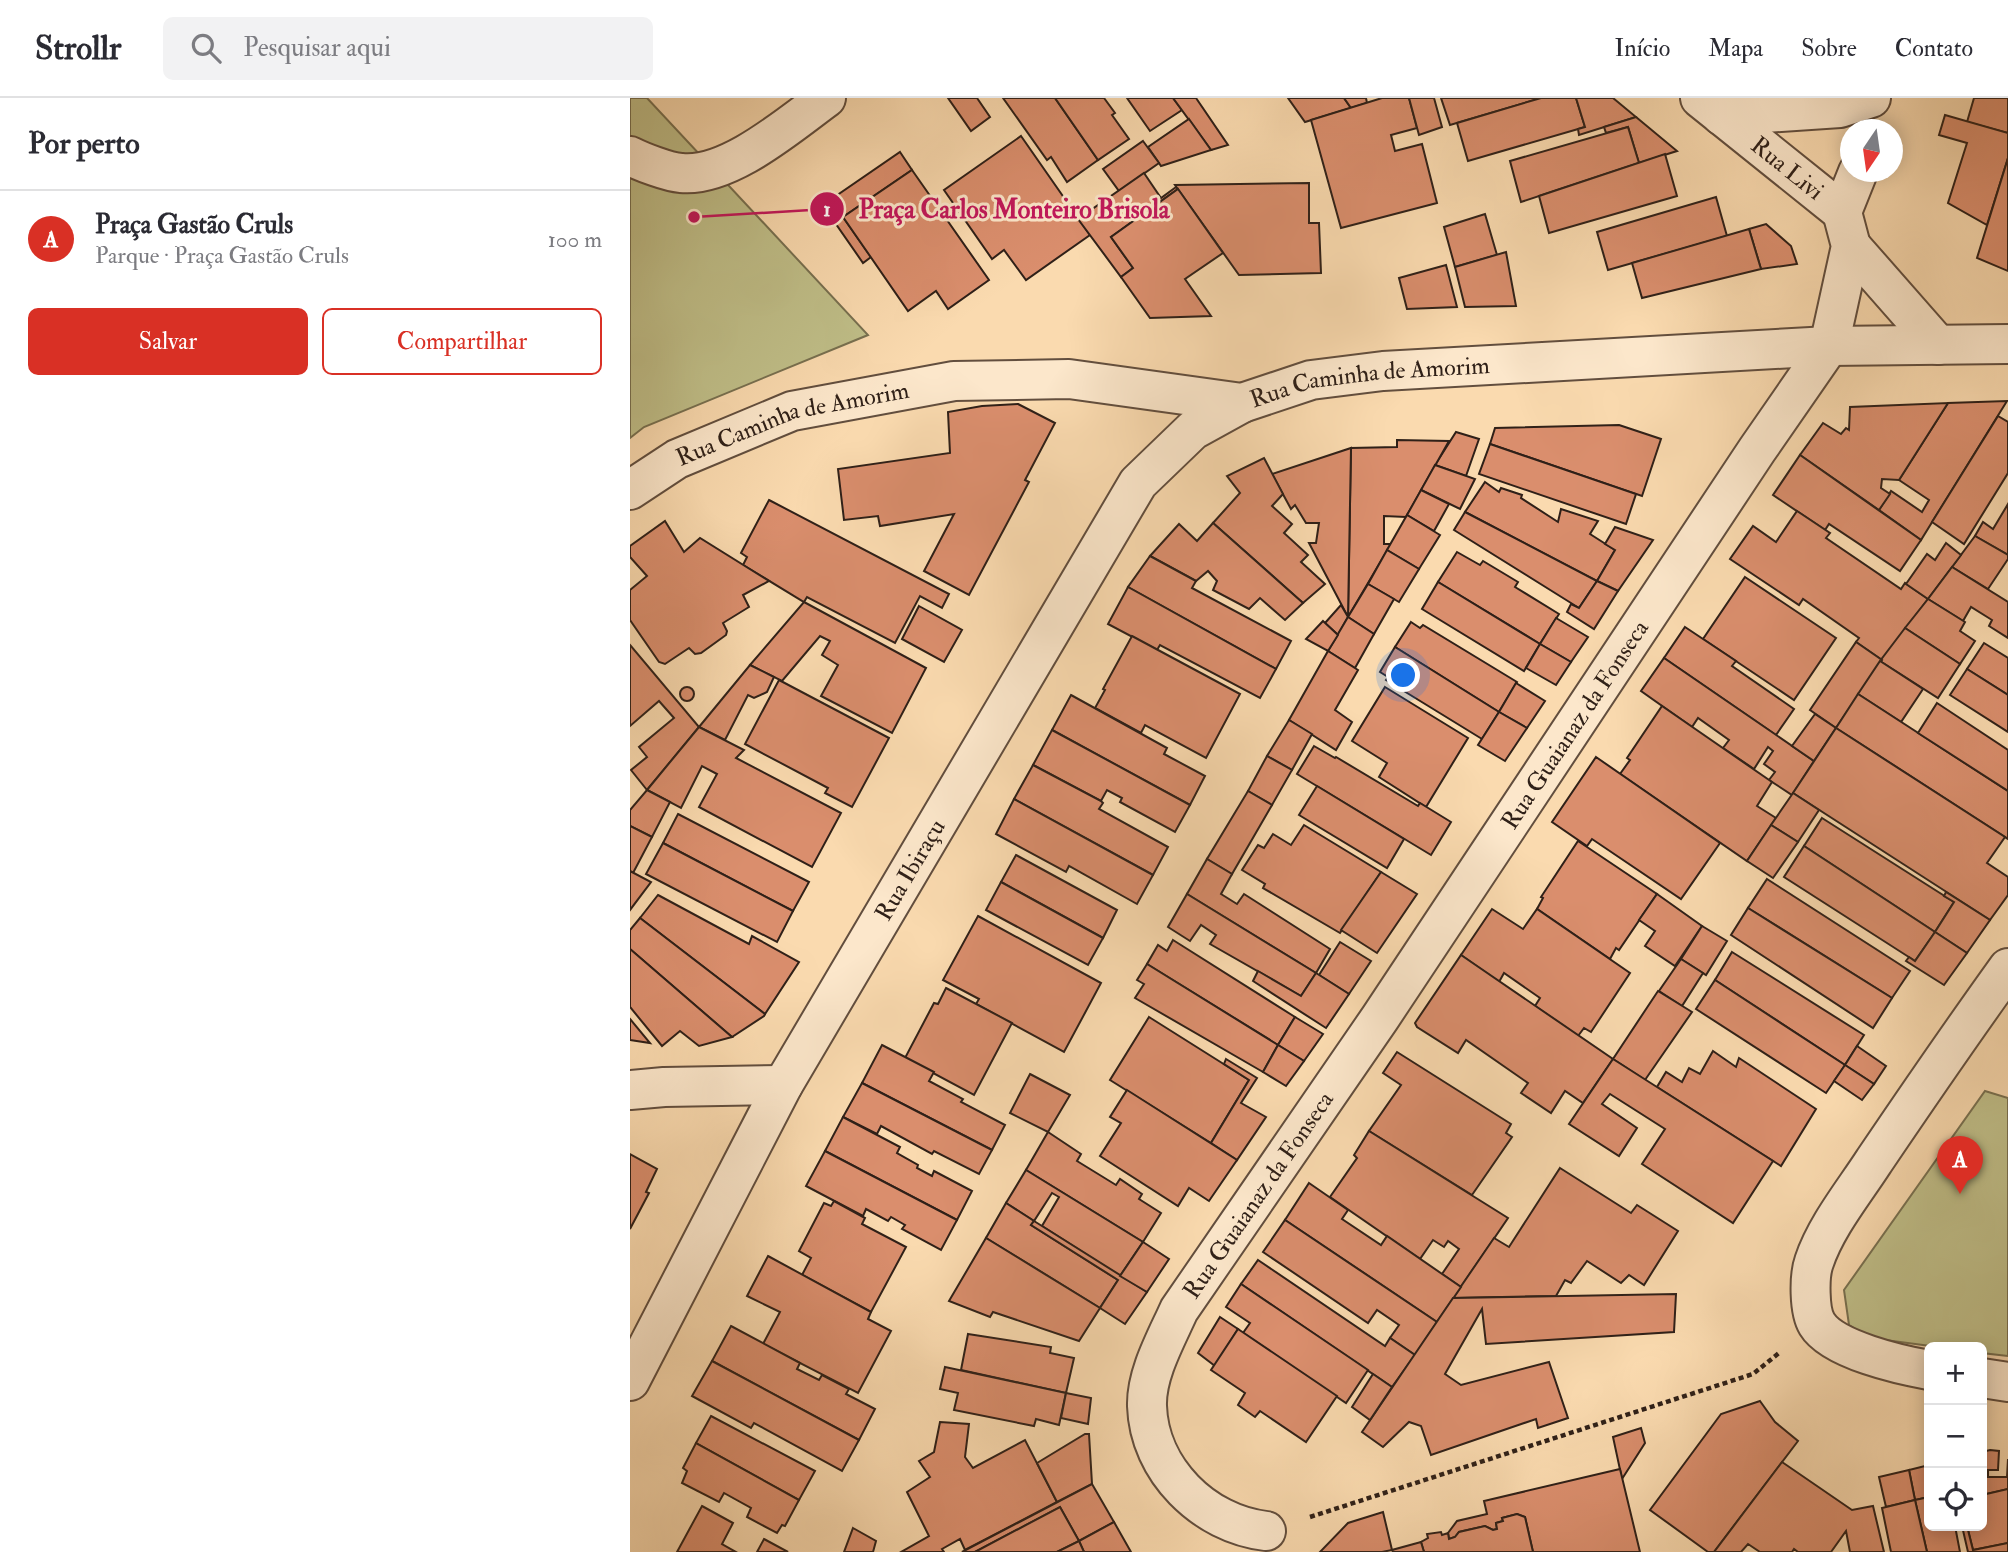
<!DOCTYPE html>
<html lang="pt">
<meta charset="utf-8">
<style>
:root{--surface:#fff;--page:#f2f2f3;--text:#2b2b33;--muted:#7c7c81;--line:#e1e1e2;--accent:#d93025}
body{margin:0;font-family:"IM FELL Double Pica",serif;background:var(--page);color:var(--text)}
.controls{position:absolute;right:21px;bottom:21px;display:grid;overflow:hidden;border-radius:10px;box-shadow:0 4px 18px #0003}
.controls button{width:63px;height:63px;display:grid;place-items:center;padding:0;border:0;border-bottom:2px solid var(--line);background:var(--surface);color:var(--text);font:35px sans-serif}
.compass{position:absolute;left:1210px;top:21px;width:63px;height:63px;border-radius:50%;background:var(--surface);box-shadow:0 4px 18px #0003;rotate:193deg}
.you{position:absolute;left:774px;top:578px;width:24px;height:24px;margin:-18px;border:5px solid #fff;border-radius:50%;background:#1a73e8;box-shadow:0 0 0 10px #1a73e833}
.badge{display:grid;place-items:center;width:46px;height:46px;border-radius:50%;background:var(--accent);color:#fff;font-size:23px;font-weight:700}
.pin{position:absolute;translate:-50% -58px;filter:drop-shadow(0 2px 4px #0008)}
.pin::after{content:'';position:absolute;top:37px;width:24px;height:21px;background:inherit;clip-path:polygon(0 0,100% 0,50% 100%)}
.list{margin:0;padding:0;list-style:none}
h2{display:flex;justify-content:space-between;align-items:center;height:91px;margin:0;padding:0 28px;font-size:30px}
h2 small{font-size:23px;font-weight:400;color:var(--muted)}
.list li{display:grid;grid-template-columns:46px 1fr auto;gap:21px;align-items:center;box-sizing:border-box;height:98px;padding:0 28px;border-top:2px solid var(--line)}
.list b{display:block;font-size:26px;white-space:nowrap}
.list p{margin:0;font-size:23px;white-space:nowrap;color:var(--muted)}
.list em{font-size:23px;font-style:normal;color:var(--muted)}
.actions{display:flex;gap:14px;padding:21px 28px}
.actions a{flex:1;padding:16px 0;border:2px solid var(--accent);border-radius:10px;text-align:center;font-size:24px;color:var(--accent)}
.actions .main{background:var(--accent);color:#fff}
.icon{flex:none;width:38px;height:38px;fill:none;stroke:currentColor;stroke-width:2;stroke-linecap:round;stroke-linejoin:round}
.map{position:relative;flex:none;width:1378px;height:1454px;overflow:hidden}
header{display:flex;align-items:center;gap:42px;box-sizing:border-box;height:98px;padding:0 35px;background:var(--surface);border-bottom:2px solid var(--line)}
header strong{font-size:33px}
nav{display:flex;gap:38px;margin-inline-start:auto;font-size:24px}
.search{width:490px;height:63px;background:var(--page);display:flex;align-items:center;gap:18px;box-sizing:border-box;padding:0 24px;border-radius:10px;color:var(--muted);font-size:26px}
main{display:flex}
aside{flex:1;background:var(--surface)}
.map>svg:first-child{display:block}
.green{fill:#c0bf89;stroke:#787050;stroke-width:2}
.building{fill:#da8e6d;stroke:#2f2018;stroke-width:2}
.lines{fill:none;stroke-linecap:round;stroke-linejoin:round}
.minor-casing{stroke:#624e3e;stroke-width:42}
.path{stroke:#2f2018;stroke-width:4.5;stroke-dasharray:5 3.5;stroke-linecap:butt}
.minor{stroke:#fce7cb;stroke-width:38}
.labels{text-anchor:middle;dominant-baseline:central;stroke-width:6;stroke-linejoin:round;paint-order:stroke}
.street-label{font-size:24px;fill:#2f2018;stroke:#fce7cb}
.leader{fill:none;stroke:#c2185b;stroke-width:2.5}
.callout-dot{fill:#c2185b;stroke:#fce7cb;stroke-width:2.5}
.mark-label{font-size:21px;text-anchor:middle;font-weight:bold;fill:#fff}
.callout-label{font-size:26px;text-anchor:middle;font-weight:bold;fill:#c2185b;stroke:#fce7cb;stroke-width:6;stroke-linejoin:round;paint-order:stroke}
</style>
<header>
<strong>Strollr</strong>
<div class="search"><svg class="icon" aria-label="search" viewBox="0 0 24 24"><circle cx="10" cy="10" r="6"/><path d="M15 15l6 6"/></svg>Pesquisar aqui</div>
<nav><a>Início</a><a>Mapa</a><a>Sobre</a><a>Contato</a></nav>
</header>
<main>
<aside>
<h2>Por perto<small></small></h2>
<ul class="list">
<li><span class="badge">A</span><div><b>Praça Gastão Cruls</b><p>Parque · Praça Gastão Cruls</p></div><em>100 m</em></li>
</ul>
<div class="actions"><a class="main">Salvar</a><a>Compartilhar</a></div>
</aside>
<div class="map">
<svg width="1378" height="1454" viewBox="0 0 1378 1454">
<rect width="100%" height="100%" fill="#fadaaf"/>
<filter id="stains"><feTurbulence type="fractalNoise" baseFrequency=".00286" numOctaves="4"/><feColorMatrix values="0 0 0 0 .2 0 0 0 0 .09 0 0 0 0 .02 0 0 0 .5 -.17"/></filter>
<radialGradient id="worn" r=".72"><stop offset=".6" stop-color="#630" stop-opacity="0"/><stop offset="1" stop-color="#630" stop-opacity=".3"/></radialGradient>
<g class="green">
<path d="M0,0h17l221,237 -224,92 -14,11z"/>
<path d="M1355,993l23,7v258l-26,-3v-6h-44l-68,-9 -21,-13 -5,-35z"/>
</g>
<g class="building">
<path d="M318,0h29l13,19 -19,14z"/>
<path d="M373,0h52l43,62 -31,22 -16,-25 -4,3z"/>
<path d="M425,0h49l11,15 -3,2 17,24 -31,21z"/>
<path d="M497,0h46l9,12 -32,21z"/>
<path d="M543,0h23l32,47 -17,5z"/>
<path d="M658,0h56l7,10 -46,14z"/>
<path d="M714,0h22l1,5 -16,5z"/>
<path d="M752,0h27l8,30 -26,7 4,16 27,-7 15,59 -96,25 -30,-108z"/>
<path d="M779,0h25l8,29 -23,8z"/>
<path d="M811,0h100l-91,27z"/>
<path d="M911,0h35l9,29 -117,34 -11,-38z"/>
<path d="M946,0h37l23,19 -57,18 -1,-6 7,-2z"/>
<path d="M1344,0h34v35l-41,-11z"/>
<path d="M1315,17l63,18v25l-21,67 -39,-22 19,-60 -28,-8z"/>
<path d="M1006,19l41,34 -38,12 -11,-36 -22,6 -2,-6z"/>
<path d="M559,21l22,31 -50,16 -13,-19z"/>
<path d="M998,29l11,36 -118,39 -11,-41z"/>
<path d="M391,38l69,99 -64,45 -22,-30 -12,9 -48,-69z"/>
<path d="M513,43l16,22 -40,28 -16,-22z"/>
<path d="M270,54l12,18 -69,47 28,40 -8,6 -34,-49 11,-6 -7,-10z"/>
<path d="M1035,56l12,42 -128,37 -10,-37z"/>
<path d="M1378,60v113l-31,-13z"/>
<path d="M282,72l77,110 -41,29 -12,-18 -28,20 -65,-94z"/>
<path d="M514,75l17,25 15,-11 2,2 -67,48 22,31 -12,9 -43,-58z"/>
<path d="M679,85v40h10l2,50 -82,2 -64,-90z"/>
<path d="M548,91l45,64 -38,26 26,37 -61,2 -29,-41 12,-9 -22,-31z"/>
<path d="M1086,99l11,39 -119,34 -11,-38z"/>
<path d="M855,116l12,41 -42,12 -11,-40z"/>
<path d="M1136,126l25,22 6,18 -36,5 -12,-40z"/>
<path d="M1119,131l12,40 -119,29 -10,-35z"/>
<path d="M876,154l10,54 -51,1 -10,-40z"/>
<path d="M816,167l11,42 -50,2 -8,-31z"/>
<path d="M1377,303l-86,139 -42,-30 12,-19 31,21 7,-12 -30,-20 49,-77z"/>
<path d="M1318,305l-49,77 -17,-1 -1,9 9,6 -11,16 -79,-55 23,-32 18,11 5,-6 3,2 1,-23z"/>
<path d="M388,306l37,19 -30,57 4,2 -60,113 -45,-24 30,-57 -74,12 -2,-10 -34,4 -6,-51 112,-16 -2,-41 34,-6z"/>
<path d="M1368,318l10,6v51l-44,71 -32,-22z"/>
<path d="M989,327l42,14 -19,57 -152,-52 5,-16z"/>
<path d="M826,334l23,7 -13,37 -31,-11z"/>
<path d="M767,342l52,1 -43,76 -22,-1v28h7l-43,73 3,-169 46,-1z"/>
<path d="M860,346l146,50 -10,30 -147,-50z"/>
<path d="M721,350l-3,169 -39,-74h7l3,-20h-13l-11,-18 -4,4 -19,-35z"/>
<path d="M1170,357l121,85 -21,31 -71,-47 -4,6 -52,-35z"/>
<path d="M634,360l19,36 -11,12 20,18 -8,9 24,22 -7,7 24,22 -22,19 -90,-80 27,-30 -13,-17z"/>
<path d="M805,367l40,14 -15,30 -39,-19z"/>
<path d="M855,384l14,10 2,-4 21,7 -1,3 37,24 3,-13 37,12 -8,13 25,16 -18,31 -132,-69z"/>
<path d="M791,392l28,14 -15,27 -27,-16z"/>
<path d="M139,402l180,94 -7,14 -22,-12 -25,47 -88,-46 -3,5 -61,-37 4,-8 -6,-4z"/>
<path d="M1378,406v51l-33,-19 8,-14 10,7z"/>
<path d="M1167,413l33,22 -4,5 75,51 4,-6 23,16 -46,61 -26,-18 3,-4 -56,-39 -4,6 -69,-46 23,-33 23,16z"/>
<path d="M835,414l132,69 -18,27 -125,-78z"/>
<path d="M777,417l33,20 -21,34 -32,-19z"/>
<path d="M35,423l19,31 16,-14 69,43 -26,14 6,12 -26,16 4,8 -1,4 -25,18 -6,1 -6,-6 -24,16 -6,-2 -29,-42v-30l17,-14 -17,-19v-11z"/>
<path d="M583,425l90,80 -18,17 -25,-22 -11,11 -36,-19 4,-9 -9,-10 -12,10 -46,-25 29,-32 18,17z"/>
<path d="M985,429l38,13 -35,51 -21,-10 18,-31 -10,-6z"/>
<path d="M1345,438l33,19v4l-20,30 -36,-22z"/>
<path d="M1316,445l15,12 -33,44 -22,-15 21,-30 8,6z"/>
<path d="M757,452l32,19 -20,33 -31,-18z"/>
<path d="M827,454l23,13 3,-4 35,21 -3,5 44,27 -19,30 -102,-62z"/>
<path d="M520,458l46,25 -4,7 99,53 -15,28 -148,-82z"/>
<path d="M1322,469l56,35v36l-19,-12 3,-6 -21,-13 -8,14 -35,-22z"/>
<path d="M1115,479l91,61 -42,62 -91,-61z"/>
<path d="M967,483l21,10 -24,38 -27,-17 4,-8 8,4z"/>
<path d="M808,484l102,62 -16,27 -102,-62z"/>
<path d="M738,486l26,15 -20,35 -26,-17z"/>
<path d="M498,489l148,82 -16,29 -100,-53 -3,5 -49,-26z"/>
<path d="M1298,501l37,23 -5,9 15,10 -15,23 -55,-36z"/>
<path d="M174,504l122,66 -34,65 -71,-37 17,-31 -16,-10 8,-14 -10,-5 -38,45 -32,-16z"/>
<path d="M711,507l7,12 -10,18 -13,-12z"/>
<path d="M289,508l43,24 -18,32 -42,-23z"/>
<path d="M718,519l26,17 -19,34 -27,-17z"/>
<path d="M926,520l32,19 -17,25 -31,-18z"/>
<path d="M693,523l15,14 -10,16 -22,-12z"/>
<path d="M781,524l9,6 3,-3 94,57 -18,30 -104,-65z"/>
<path d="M1055,529l51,34 -4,5 62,43 -18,26 -112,-77z"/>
<path d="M1275,530l55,36 -22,34 -58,-37z"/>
<path d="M502,538l108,58 -34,64 -61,-33 -4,8 -46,-25 10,-18 -2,-1z"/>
<path d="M1226,544l26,18 -46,68 -26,-18z"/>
<path d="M1354,545l24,15v37l-41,-26z"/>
<path d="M910,546l31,18 -15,23 -30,-17z"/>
<path d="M0,547l69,82 -52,63 -16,-20 16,-13 -8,-10 35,-29 -15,-17 -29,25z"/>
<path d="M765,549l104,65 -17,27 -96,-59 2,-3 -8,-5z"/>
<path d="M698,553l30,19 -23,40 17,12 -16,28 -47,-30z"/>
<path d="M1034,560l150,103 -22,34 -23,-15 6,-8 -11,-8 9,-13 -5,-4 -14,22 -31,-21 6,-8 -31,-22 -6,9 -51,-36z"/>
<path d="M1250,563l43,28 -22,33 -43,-28z"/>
<path d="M120,567l24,12 -7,15 -13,6 -6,-3 -23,45 -26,-13z"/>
<path d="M1337,571l41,26v37l-58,-37z"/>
<path d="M149,582l110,58 -37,69 -27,-14 3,-5 -83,-44z"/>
<path d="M886,585l29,18 -18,27 -28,-16z"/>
<circle cx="57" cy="596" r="7"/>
<path d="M755,589l83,51 -42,69 -47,-30 8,-14 -35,-22z"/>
<path d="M1228,596l150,97v48l-172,-111z"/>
<path d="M441,597l96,53 -3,6 41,22 -15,29 -138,-75z"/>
<path d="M1307,605l71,47v41l-90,-58z"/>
<path d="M1032,608l110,76 -15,24 19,12 -29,43 -127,-87 10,-14 -3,-2z"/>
<path d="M869,614l28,16 -22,33 -27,-16z"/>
<path d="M1185,616l21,14 -22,33 -22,-15z"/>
<path d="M659,622l23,14 -20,36 -25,-14z"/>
<path d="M69,629l45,23 -8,8 105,55 -29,54 -113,-60 18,-33 -15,-8 -21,42 -34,-18z"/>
<path d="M1206,630l169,109 -18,26 21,14v18l-18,25 -197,-127z"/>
<path d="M422,632l138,75 -15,27 -55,-30 2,-4 -15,-8 -6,11 -68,-36z"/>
<path d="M684,648l21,12 1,-1 82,49 2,-3 31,19 -20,33 -134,-81z"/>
<path d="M637,658l25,14 -20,35 -24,-14z"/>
<path d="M966,659l124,86 -39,56 -89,-60 -5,7 -35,-24z"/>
<path d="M403,667l68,36 2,2 -4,6 69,38 -15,28 -139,-76z"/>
<path d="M687,688l87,53 -17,29 -88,-53z"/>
<path d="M17,692l23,12 -18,35 -22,-11v-16z"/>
<path d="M618,693l24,14 -40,69 -25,-15z"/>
<path d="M1163,695l26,17 -21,32 -27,-17z"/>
<path d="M384,701l139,76 -16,29 -68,-38 -3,6 -70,-38z"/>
<path d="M48,716l131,68 -16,29 -130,-68z"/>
<path d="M1192,720l132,84 -19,30 -131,-86z"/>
<path d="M674,727l77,47 -41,61 -77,-45 2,-4 -23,-14 16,-25 6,3 9,-14 18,11z"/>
<path d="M1141,727l27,17 -25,36 -26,-17z"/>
<path d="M0,728l22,11 -19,36 -3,-2z"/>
<path d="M948,743l79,53 -38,56 -3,-2 -6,11 -73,-50 6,-11 -2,-1z"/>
<path d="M33,745l130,68 -16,31 -131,-68z"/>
<path d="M1174,748l131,86 -20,29 -131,-84z"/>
<path d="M386,757l101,55 -14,28 -102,-56z"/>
<path d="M577,761l25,15 -11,20 16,10 7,-10 86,55 -14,24 -129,-79z"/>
<path d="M0,773l21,11 -21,28z"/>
<path d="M751,774l36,22 -40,59 -36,-23z"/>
<path d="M1137,781l143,92 -18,27 -144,-90z"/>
<path d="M371,784l102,56 -15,27 -102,-55z"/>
<path d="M1316,794l44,28 -23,33 -32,-21 19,-30 -10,-6z"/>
<path d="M557,796l129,79 -15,23 -91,-52 6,-9 -15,-10 -11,16 -22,-14z"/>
<path d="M1027,796l45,32 -27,40 -30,-20 10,-15 -16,-11z"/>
<path d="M28,797l91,49 3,-8 47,26 -34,52 -125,-96z"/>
<path d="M1118,810l144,90 -19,30 -142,-93z"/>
<path d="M862,811l31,20 14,-20 93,64 -39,59 -7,-4 -6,8 -43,-30 5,-8 -36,-25 -5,9 -38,-27z"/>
<path d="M348,818l123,67 -37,69 -88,-48 3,-5 -36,-19z"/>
<path d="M10,820l125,96 -1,2 -32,21 -102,-88v-19z"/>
<path d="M1072,828l25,15 -21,34 -25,-16z"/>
<path d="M1305,834l32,21 -23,32 -38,-24 3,-4 6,4z"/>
<path d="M543,842l122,77 -17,28 -131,-81 11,-19 9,6z"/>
<path d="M710,844l31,19 -22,33 -30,-19z"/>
<path d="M0,851l102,88 -33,9 -19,-15 -18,15 -32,-39z"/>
<path d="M1102,854l132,83 -19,30 -130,-85z"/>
<path d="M831,857l152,104 -30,44 -18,-12 -14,22 -30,-20 7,-10 -62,-43 -8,13 -41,-26 -2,-4z"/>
<path d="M1051,861l22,14 -21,33 -23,-15z"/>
<path d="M517,866l131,81 -15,27 -128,-74 9,-14 -7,-4z"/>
<path d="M628,873l43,25 15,-23 33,21 -23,34 -73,-47z"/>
<path d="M1085,882l130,85 -19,28 -130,-84z"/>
<path d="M316,890l66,35 -38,72 -69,-37 29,-55 4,1z"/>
<path d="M1028,893l34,21 -47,68 -32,-21z"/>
<path d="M519,919l100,63 -38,63 -101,-63z"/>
<path d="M665,919l28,17 -19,27 -26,-16z"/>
<path d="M0,921l20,24 -20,-3z"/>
<path d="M252,947l52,27 -5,9 34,18 -2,3 44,23 -13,25 -130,-67z"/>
<path d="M648,947l26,16 -18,25 -23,-14z"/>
<path d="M1227,948l29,20 -12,18 -29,-19z"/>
<path d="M1083,953l23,16 3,-9 77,51 -35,57 -124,-79 9,-15 16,10 7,-14 11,6z"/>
<path d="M767,954l114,72 -5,9 6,4 -40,58 -103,-64 32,-46 -18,-12z"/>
<path d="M596,961l31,19 -16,25 25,14 -29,43 -26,-17 38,-63 -25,-16z"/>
<path d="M983,961l160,102 -40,62 -91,-59 23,-35 -55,-35 -8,10 35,24 -18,28 -50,-32z"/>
<path d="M1215,967l29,19 -12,16 -28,-19z"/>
<path d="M400,976l40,21 -22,37 -38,-19z"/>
<path d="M232,985l130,67 -13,24 -45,-23 -2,3 -51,-28 -4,8 -34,-17z"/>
<path d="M497,992l110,70 -28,41 -20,-13 -11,18 -78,-50 21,-33 -11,-6z"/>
<path d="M213,1019l57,30 -3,6 21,12 -1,3 15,8 2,-5 38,20 -15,29 -132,-69z"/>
<path d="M739,1033l139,87 -47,69 -19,-13 17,-25 -11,-8 -4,6 -11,-7 -13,19 -90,-62 27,-39 -3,-3z"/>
<path d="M418,1034l33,22 -4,7 39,24 4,-6 22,15 -3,5 22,14 -18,29 -117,-72z"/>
<path d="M195,1053l132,69 -16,30 -39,-21 3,-4 -14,-8 -3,4 -22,-12 -3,7 -57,-30z"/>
<path d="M0,1056l27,15 -11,23 3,1 -19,36z"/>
<path d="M930,1070l71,45 6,-8 41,26 -34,54 -15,-10 -8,8 -34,-22 -16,22 -6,-3 -9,16 -103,2 41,-60 15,9z"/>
<path d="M396,1072l117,72 -23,34 -78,-50 17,-29 -7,-4 -18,28 -28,-18z"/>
<path d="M679,1085l39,27 -6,9 39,26 6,-9 74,51 -24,35 -152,-102z"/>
<path d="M204,1103l31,17 -3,6 44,23 -35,65 -69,-37 9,-17 -12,-7 25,-48 7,3z"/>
<path d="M376,1105l28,18 -3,4 87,55 -18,28 -114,-70z"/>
<path d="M655,1122l152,102 -22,33 -25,-17 9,-13 -22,-15 -9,13 -105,-71z"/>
<path d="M404,1123l113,71 -22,32 -25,-16 18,-28 -87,-55z"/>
<path d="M356,1140l114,70 -21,33 -86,-29 -3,5 -41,-16z"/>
<path d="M513,1144l26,17 -22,33 -27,-16z"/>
<path d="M138,1158l103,56 -3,7 23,12 -33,62 -95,-49 17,-32 -33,-16z"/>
<path d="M628,1162l127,86 5,-8 25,17 -23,32 -151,-103z"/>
<path d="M611,1186l127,86 -22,33 -103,-70 7,-10 -24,-16z"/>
<path d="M1046,1196l-2,38 -188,12 -4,-35 -37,65 16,11 88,-23 19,56 -30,10 -2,-9 -105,36 -10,-29 -12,-4 -26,25 -21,-15 91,-134z"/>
<path d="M590,1219l18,12 -23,37 -17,-13z"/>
<path d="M101,1228l69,37 -3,6 22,11 3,-5 27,14 -3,5 29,15 -16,31 -147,-79z"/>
<path d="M608,1231l99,67 -31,46 -46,-31 -5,6 -17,-12 7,-12 -34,-23z"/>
<path d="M338,1236l83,13 -1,6 24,5 -8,35 -105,-23z"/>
<path d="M82,1263l147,79 -17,31 -88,-48 -3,5 -59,-32z"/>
<path d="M315,1269l121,26 -7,32 -23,-6 -2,7 -80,-16 4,-17 -18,-4z"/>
<path d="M743,1276l19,13 -22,33 -18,-13z"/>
<path d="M436,1295l25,5 -3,26 -27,-6z"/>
<path d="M1130,1303l15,21 23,19 -84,111h-6l-58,-42 71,-96z"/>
<path d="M81,1318l104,55 -16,29 -103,-57z"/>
<path d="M310,1324l29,2 -4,33 8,11 52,-28 32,62 -92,48 -5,-11 -18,10 2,3h-43l28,-16 -22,-44 23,-15 -11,-16 15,-9z"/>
<path d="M1011,1330l4,15 -23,36 -9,-42z"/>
<path d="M455,1336h4l3,50 -35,18 -20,-39z"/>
<path d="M66,1345l103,57 -14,26 -3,-1 -5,8 -30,-16 4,-9 -27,-15 -5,9 -37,-19 5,-12 -4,-3z"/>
<path d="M1360,1352l9,1 -1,19h-10v7h19l1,-18v30l-26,6v-43z"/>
<path d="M1152,1364l70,48 21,-4 11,46h-34l-4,-21 -15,21h-33l-4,-3 -2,3h-32l-12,-8 -7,8h-27z"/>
<path d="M1299,1367v32l-14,3 -6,-30z"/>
<path d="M990,1371l20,83h-107l-8,-35 -8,-3 -15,4 1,3 -7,2 1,6 -4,1 -8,-4 -26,6 -4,5 -6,2 -1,-6 9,-12 30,-7 -3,-13z"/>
<path d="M1279,1372l6,30 -29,7 -7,-30z"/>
<path d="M462,1386l22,38 -35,19 -19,-34 -85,45h-13z"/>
<path d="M1378,1391v54l-35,7 -6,-24h15v-31z"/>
<path d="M1299,1399v29h26l5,26h-33l-12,-52z"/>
<path d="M1285,1402l12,52h-36l-9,-44z"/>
<path d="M72,1408l31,17 -11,21 14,8h-59z"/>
<path d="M430,1409l19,34 -22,11h-82z"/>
<path d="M753,1414l9,38 -10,2h-62l28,-29z"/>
<path d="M887,1416l8,3 8,35h-109l-3,-10 7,-4 -1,-4 14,-2 1,3 6,-2 1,6 6,-2 4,-5 26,-6 8,4 4,-1 -1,-6 7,-2 -1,-3z"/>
<path d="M484,1424l17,30h-47l-5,-11z"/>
<path d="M1332,1428h5l6,24 35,-7v9h-40z"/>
<path d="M223,1430l23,13 -3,11h-29z"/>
<path d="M134,1441l24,13h-31z"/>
<path d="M449,1443l5,11h-27z"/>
<path d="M791,1444l3,10h-31l-1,-2z"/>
</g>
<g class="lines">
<defs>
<g id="minor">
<path id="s1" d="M1070,0l142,114"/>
<path d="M1092,18l118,-8 31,-10"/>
<path d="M0,58c12,6 38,16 51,17 47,5 108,-48 145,-75"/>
<path d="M1221,148l87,99"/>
<path id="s2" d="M0,392l47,-31 115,-48 162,-30 115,-2 173,24 69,-23 72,-9 446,-25 179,-2"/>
<path d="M0,992l34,-3 119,-2"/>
<path d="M1299,1272c-28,-5 -96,-20 -112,-46 -8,-13 -8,-48 -3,-62 12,-36 40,-70 60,-101 44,-65 88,-129 134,-193"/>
<path d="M1352,1280l26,4"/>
<path id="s3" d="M0,1283l153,-296 355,-602 55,-53 49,-27"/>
<path id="s4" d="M636,1433c-62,-7 -117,-61 -119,-125 -1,-32 19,-67 32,-96l201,-292 377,-568 72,-104 22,-100 -9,-34 16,-40"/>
</g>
</defs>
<use href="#minor" class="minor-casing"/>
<path class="path" d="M680,1419l443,-143 26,-21"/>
<use href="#minor" class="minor"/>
</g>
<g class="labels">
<g class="street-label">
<text stroke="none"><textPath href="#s1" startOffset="112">Rua Livi</textPath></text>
<text stroke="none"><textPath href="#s2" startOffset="766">Rua Caminha de Amorim</textPath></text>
<text stroke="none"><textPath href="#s2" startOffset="178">Rua Caminha de Amorim</textPath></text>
<text stroke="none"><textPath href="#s4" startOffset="996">Rua Guaianaz da Fonseca</textPath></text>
<text stroke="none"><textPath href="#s3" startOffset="583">Rua Ibiraçu</textPath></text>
<text stroke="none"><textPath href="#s4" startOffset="429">Rua Guaianaz da Fonseca</textPath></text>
</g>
</g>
<path class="leader" d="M64 119L197 111"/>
<g class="callout-dot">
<circle cx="64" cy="119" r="7"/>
<circle cx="197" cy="111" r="18"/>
</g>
<g class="mark-label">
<text x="197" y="118">1</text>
</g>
<g class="callout-label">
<text x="384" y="120">Praça Carlos Monteiro Brisola</text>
</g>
<rect width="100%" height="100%" filter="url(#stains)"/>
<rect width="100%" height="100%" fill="url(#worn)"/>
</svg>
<div class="controls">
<button>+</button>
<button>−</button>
<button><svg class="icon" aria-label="locate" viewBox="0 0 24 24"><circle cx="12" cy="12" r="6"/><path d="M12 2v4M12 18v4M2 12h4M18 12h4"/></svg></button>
</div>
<svg class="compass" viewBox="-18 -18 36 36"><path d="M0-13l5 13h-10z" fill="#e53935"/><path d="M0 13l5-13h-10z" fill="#7c7c81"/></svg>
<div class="you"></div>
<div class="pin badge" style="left:1330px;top:1096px">A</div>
</div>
</main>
